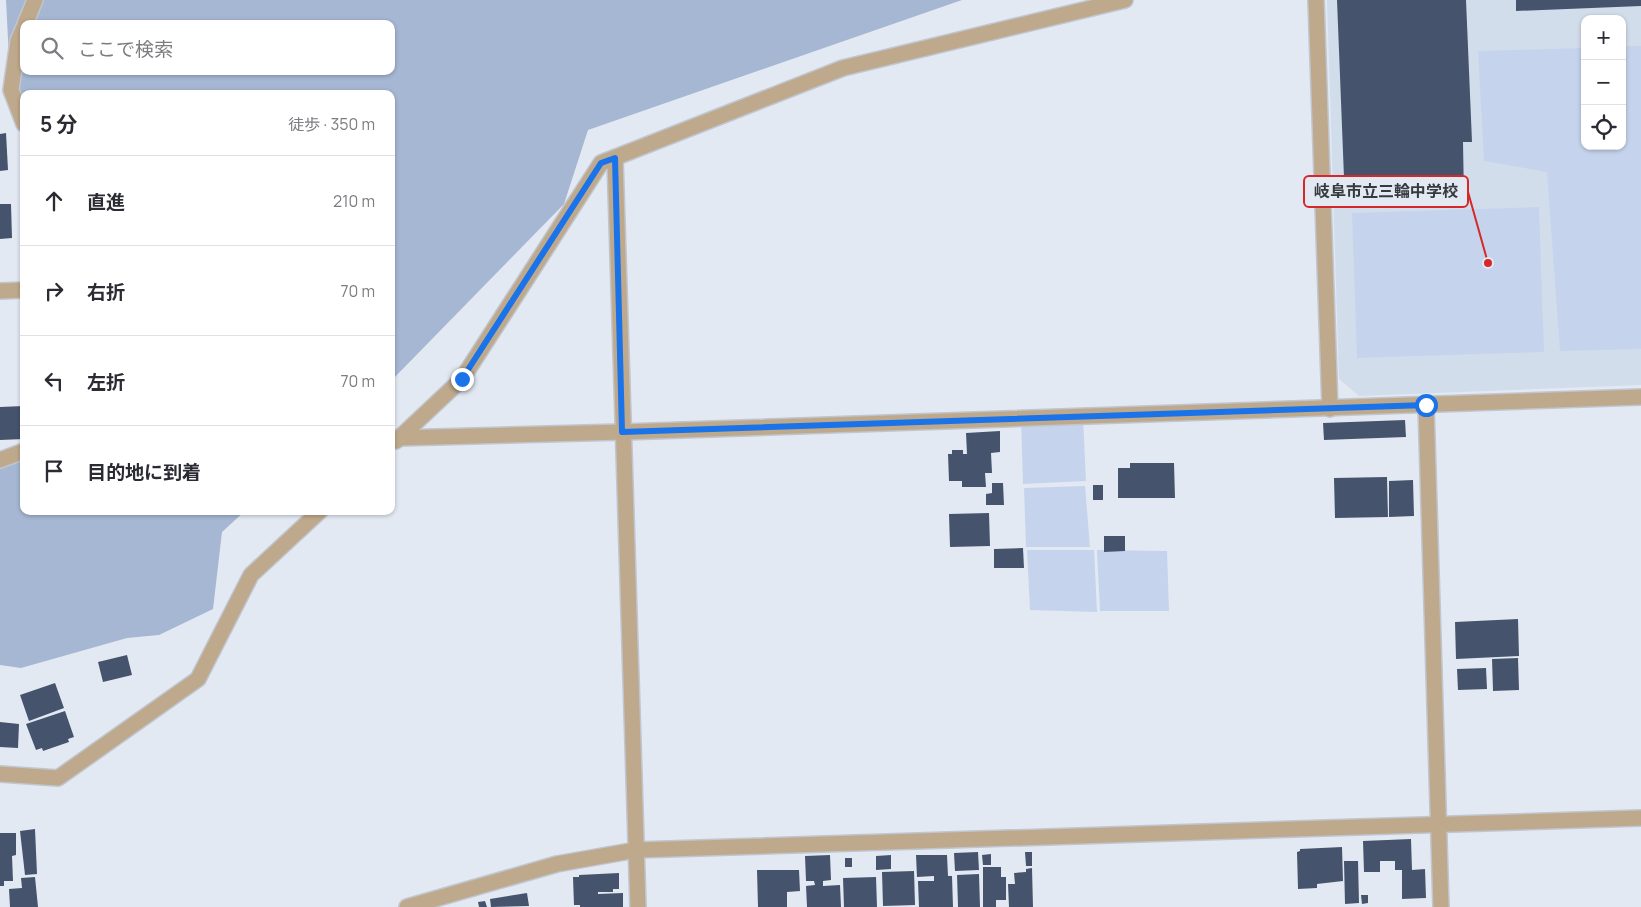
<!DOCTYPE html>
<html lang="ja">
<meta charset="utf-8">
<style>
:root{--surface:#fff;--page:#f7f7f7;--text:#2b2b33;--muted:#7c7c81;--line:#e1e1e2}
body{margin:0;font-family:Manrope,"Noto Sans JP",sans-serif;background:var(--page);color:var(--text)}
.controls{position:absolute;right:15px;top:15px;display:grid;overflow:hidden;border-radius:10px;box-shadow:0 1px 4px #0004}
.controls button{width:45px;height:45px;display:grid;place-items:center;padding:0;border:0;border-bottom:1px solid var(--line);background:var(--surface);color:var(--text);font:25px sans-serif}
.stop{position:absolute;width:15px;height:15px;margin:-11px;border:4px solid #1a73e8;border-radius:50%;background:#fff}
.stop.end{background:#1a73e8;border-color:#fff;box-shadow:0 1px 5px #0008}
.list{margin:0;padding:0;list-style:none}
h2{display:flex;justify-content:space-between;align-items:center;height:65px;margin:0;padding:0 20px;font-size:21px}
h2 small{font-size:16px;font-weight:400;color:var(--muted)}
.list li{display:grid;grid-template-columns:32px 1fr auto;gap:15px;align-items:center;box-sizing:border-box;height:90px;padding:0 20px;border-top:1px solid var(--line)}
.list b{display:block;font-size:19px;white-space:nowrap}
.list em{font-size:16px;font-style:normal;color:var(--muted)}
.icon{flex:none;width:28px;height:28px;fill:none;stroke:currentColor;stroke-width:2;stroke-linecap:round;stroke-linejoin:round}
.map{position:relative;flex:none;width:1641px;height:907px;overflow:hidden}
.search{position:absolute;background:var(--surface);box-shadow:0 1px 4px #0004;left:20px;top:20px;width:375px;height:55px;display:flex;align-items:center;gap:12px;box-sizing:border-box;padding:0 18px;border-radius:10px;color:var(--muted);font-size:19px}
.panel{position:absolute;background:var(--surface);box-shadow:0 1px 4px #0004;left:20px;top:90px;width:375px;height:425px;border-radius:10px}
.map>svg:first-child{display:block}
.built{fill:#d2ddec;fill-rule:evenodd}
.green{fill:#c5d4ec}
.forest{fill:#a6b7d3;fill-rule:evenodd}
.building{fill:#45546c}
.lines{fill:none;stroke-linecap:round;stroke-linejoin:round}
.street-casing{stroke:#c0c6cf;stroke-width:18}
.street{stroke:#bfa98c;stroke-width:15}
.route{stroke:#1a73e8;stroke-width:6}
.leader{fill:none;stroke:#d62828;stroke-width:2}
.callout-dot{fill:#d62828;stroke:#e3e9f3;stroke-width:2}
.callout{fill:#e3e9f3;stroke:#d62828;stroke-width:2}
.callout-label{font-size:16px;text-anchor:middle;font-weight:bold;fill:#36393d}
</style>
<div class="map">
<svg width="1641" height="907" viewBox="0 0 1641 907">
<rect width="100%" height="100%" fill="#e3e9f3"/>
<path class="built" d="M1327,0h314v385l-282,11 -20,-17zM1585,19h37v127h-37z"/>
<g class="green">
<path d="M1622,46h19v303l-81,2 -13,-179 -63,-11 -6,-110 107,-3v98h37z"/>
<path d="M1539,207l5,145 -187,6 -5,-145z"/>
<path d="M1083,418l3,63 -63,3 -2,-65z"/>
<path d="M1085,486l5,61h-64l-2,-59z"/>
<path d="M1027,550h67l3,62 -67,-2z"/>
<path d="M1097,550l70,1 2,60h-69z"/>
</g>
<g class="forest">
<path d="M6,0h956l-374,130 -24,74 -173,177v-287h-367v4h-13zM24,24h367v47h-367z"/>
<path d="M24,448v63h221l-23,21 -9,77 -54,26 -32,3 -106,30 -21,-3v-210z"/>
</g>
<g class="building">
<path d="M1337,0h129l6,142h-9l1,57 -119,4z"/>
<path d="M1516,0h125v6l-125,5z"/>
<path d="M6,133l2,37 -8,1v-37z"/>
<path d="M0,204h11l1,34 -12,1z"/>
<path d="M24,406v33l-24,1v-33z"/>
<path d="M1405,420l1,17 -82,3 -1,-17z"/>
<path d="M1000,431v21l-9,1 1,20h-7l1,14h-24v-6h-13l-1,-27h4v-4h11v4h4l-1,-21z"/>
<path d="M1130,463h44l1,35h-57v-30h12z"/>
<path d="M1387,477l1,40 -53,1 -1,-40z"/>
<path d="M1413,480l1,36 -25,1v-36z"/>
<path d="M992,483h11l1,22h-18v-11l6,-1z"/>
<rect x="1093" y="485" width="10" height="15"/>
<path d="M989,513l1,33 -40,1 -1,-33z"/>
<path d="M1104,536h21v15l-21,1z"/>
<path d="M1023,548l1,20h-30v-19z"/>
<path d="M1518,619l1,37 -63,3 -1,-37z"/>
<path d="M127,655l5,20 -29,7 -5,-20z"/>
<path d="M1518,658l1,32 -26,1 -1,-32z"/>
<path d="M1486,668l1,21 -29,1 -1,-21z"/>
<path d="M55,683l9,25 -35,13 -9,-26z"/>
<path d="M65,711l9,26 -6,2 1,3 -26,9 -1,-3 -6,2 -10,-26z"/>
<path d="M0,722l19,2 -1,24 -18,-1z"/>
<path d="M35,829l2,45 -12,1 -5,-44z"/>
<path d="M0,833h16v22l-4,1 1,25h-9v5h-4z"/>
<path d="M1411,839l1,31 13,-1 1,29 -24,1v-29h-7v-9h-15v11h-16l-1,-31z"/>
<path d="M1342,847l1,34 -26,3v4l-19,1 -1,-37 3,-1v-2z"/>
<path d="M978,852l1,18 -24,1 -1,-18z"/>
<path d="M1025,852h7v14h-6z"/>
<path d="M991,854v11h-8l-1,-10z"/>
<path d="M830,855l1,25 -8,1v5l17,-1 1,22h-34l-1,-21 9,-1 -1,-4h-8l-1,-25z"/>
<path d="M891,855v14l-15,1v-14z"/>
<path d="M916,855h31l1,21h4l1,31h-34l-1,-26h16v-5l-17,1z"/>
<rect x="845" y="858" width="7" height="9"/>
<path d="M1344,861h14l1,42 -14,1z"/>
<path d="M983,867h18v10h5v23h-10v7h-13z"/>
<path d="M1032,868l1,39h-24l-1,-23h7l-1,-11 12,-1v-3z"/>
<path d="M757,870h42l1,21 -13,1v15h-29z"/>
<path d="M914,871l1,34 -32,1 -1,-34z"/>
<path d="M619,873v16h-6v3h-15v2l25,-1v14h-43v-2h-6l-1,-28h6v-2z"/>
<path d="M979,874l1,33h-22l-1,-32z"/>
<path d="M35,877l3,30h-28l-1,-18 13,-1 -1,-10z"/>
<path d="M876,877l1,30h-33l-1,-29z"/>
<path d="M527,893l2,13 -38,1 -1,-8z"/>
<path d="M1361,895h7v8l-6,1z"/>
<path d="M485,901l2,6h-8l-1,-5z"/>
</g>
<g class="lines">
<defs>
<g id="street">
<path d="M1316,0l14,409"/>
<path d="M25,24l10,-24"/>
<path d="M24,27l-6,14 -7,49 13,34"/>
<path d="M615,158l23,749"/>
<path d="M0,291l24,-1"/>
<path d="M1426,405l15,502"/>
<path d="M399,438l224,-6 1018,-35"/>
<path d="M396,441l66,-62 139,-216 242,-95 282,-68"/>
<path d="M0,460l24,-9"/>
<path d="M0,774l58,4 140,-99 53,-104 69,-64"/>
<path d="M407,907l150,-43 79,-14 1005,-32"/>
</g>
</defs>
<use href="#street" class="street-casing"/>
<use href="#street" class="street"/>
</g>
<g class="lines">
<path class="route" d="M462,379l139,-216 14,-5 7,274 804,-27"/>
</g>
<path class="leader" d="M1488 263L1468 192"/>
<circle class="callout-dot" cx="1488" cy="263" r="5"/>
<rect class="callout" x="1304" y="176" width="164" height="31" rx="5"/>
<g class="callout-label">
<text x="1386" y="197">岐阜市立三輪中学校</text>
</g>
</svg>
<div class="controls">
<button>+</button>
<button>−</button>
<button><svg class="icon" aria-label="locate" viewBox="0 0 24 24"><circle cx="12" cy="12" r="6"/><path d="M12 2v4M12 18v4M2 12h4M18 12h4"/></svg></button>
</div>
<div class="stop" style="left:1426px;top:405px"></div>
<div class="stop end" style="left:462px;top:379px"></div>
<div class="search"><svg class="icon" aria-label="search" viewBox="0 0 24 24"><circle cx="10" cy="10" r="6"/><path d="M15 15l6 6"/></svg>ここで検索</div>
<section class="panel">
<h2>5 分<small>徒歩 · 350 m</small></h2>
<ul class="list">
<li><svg class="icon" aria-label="ahead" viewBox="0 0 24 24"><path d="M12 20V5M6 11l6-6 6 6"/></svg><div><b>直進</b></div><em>210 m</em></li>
<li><svg class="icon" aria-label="right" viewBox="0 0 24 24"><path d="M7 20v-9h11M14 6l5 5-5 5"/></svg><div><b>右折</b></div><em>70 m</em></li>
<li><svg class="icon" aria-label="left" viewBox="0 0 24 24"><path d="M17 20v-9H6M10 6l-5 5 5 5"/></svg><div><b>左折</b></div><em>70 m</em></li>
<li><svg class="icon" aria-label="arrive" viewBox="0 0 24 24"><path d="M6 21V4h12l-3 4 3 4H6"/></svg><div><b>目的地に到着</b></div></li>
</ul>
</section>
</div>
